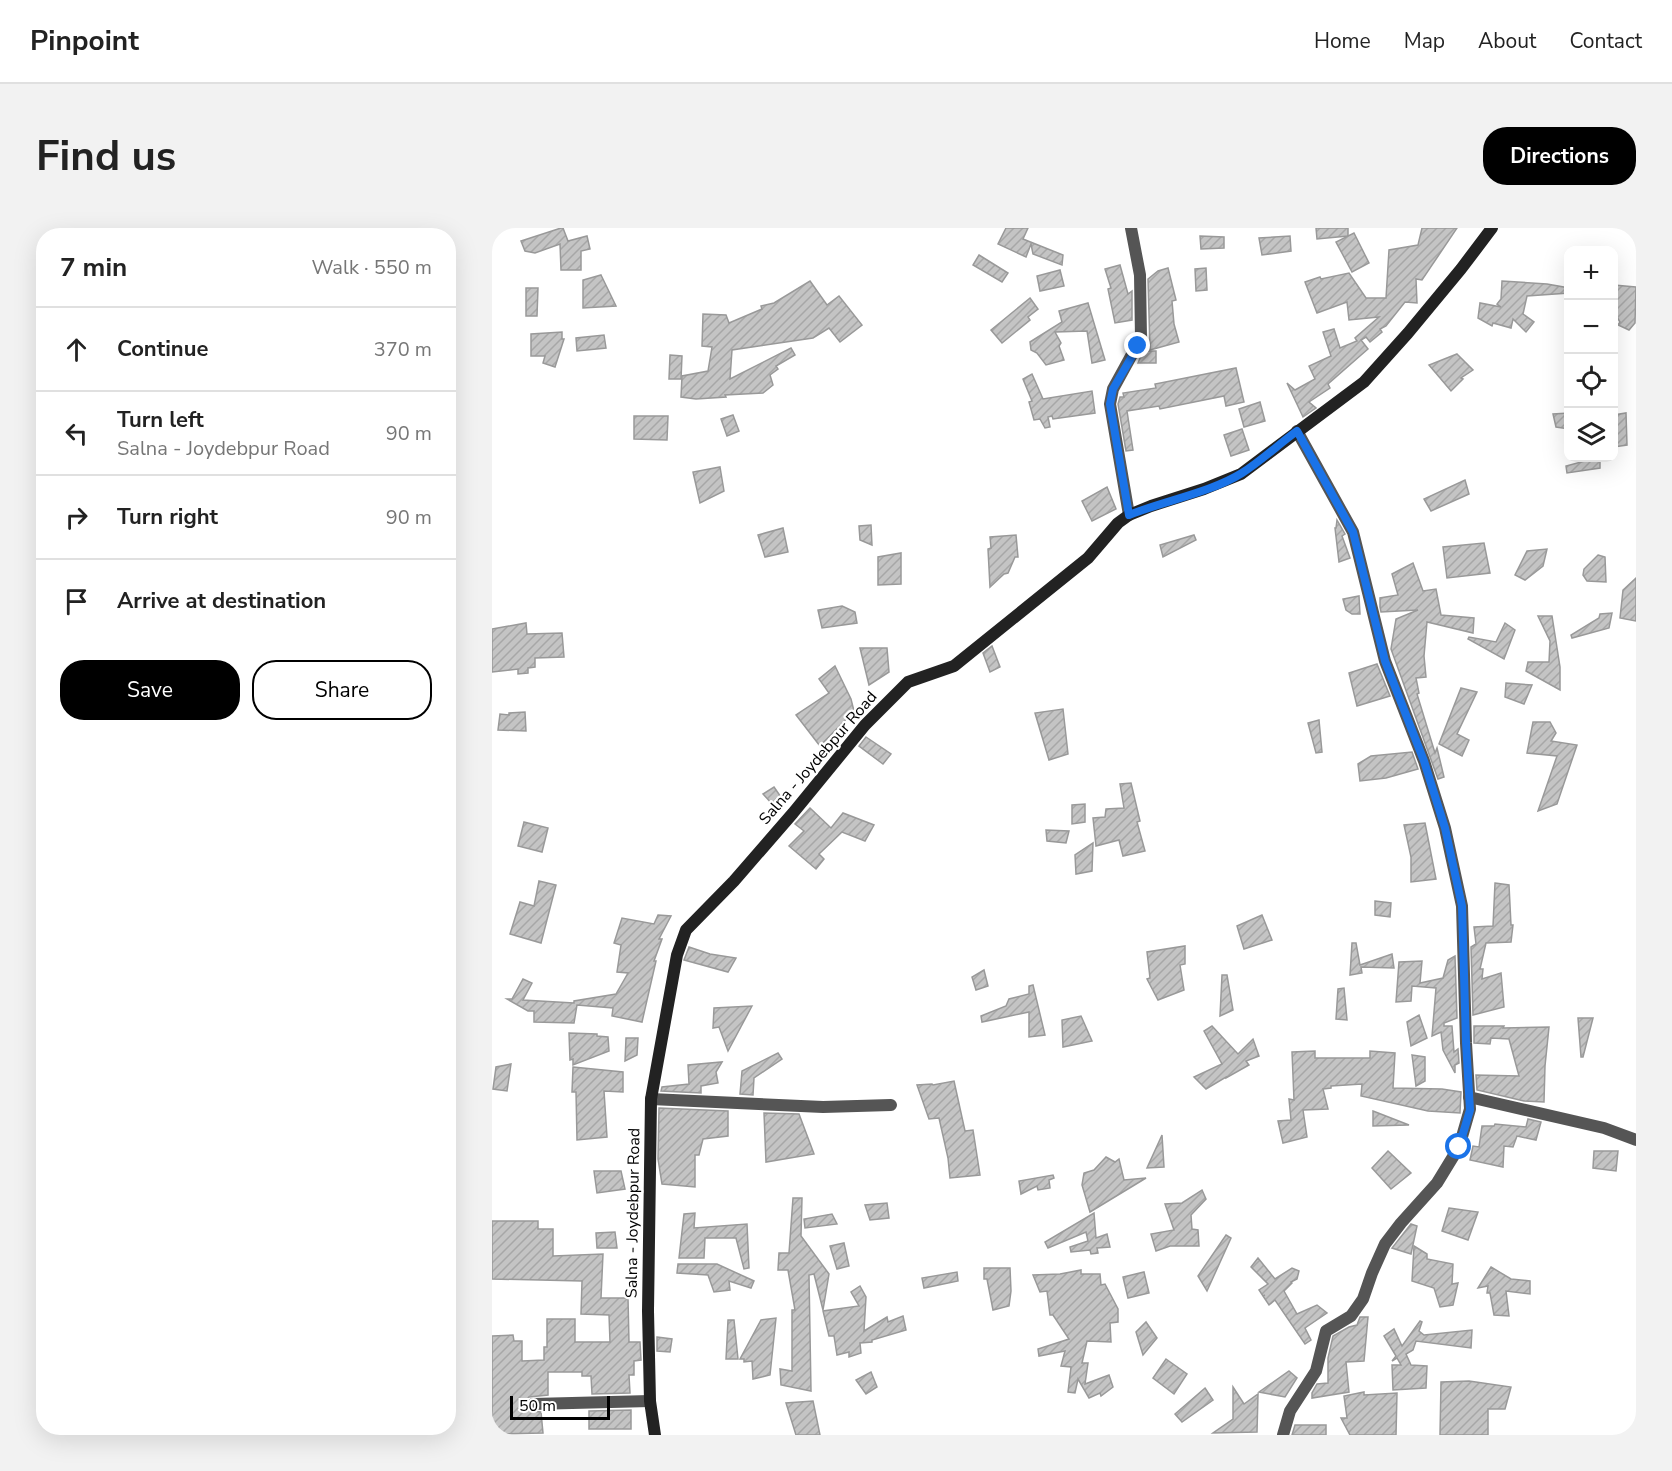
<!DOCTYPE html>
<meta charset="utf-8">
<style>
:root{--surface:#fff;--page:#f2f2f2;--text:#222;--muted:#767676;--line:#e0e0e0;--accent:#000}
body{margin:0;font-family:"Nunito Sans",sans-serif;background:var(--page);color:var(--text)}
.controls{position:absolute;right:18px;top:18px;display:grid;overflow:hidden;border-radius:12px;box-shadow:0 6px 24px #0002}
.controls button{width:54px;height:54px;display:grid;place-items:center;padding:0;border:0;border-bottom:2px solid var(--line);background:var(--surface);color:var(--text);font:30px sans-serif}
.scale{position:absolute;left:18px;bottom:15px;width:100px;box-sizing:border-box;padding-left:6px;border:3px solid #000;border-top:0;font-size:16px;line-height:21px;white-space:nowrap;color:#000;-webkit-text-stroke:4px #fff;paint-order:stroke}
.stop{position:absolute;width:18px;height:18px;margin:-14px;border:4px solid #1a73e8;border-radius:50%;background:#fff}
.stop.end{background:#1a73e8;border-color:#fff;box-shadow:0 2px 6px #0008}
.list{margin:0;padding:0;list-style:none}
h2{display:flex;justify-content:space-between;align-items:center;height:78px;margin:0;padding:0 24px;font-size:26px}
h2 small{font-size:20px;font-weight:400;color:var(--muted)}
.list li{display:grid;grid-template-columns:39px 1fr auto;gap:18px;align-items:center;box-sizing:border-box;height:84px;padding:0 24px;border-top:2px solid var(--line)}
.list b{display:block;font-size:22px;white-space:nowrap}
.list p{margin:0;font-size:20px;white-space:nowrap;color:var(--muted)}
.list em{font-size:20px;font-style:normal;color:var(--muted)}
.actions{display:flex;gap:12px;padding:18px 24px}
.actions a{flex:1;padding:14px 0;border:2px solid var(--accent);border-radius:24px;text-align:center;font-size:21px;color:var(--accent)}
.actions .main{background:var(--accent);color:#fff}
.icon{flex:none;width:33px;height:33px;fill:none;stroke:currentColor;stroke-width:2;stroke-linecap:round;stroke-linejoin:round}
.map{position:relative;flex:none;width:1144px;height:1207px;overflow:hidden;border-radius:24px}
header{display:flex;align-items:center;gap:36px;box-sizing:border-box;height:84px;padding:0 30px;background:var(--surface);border-bottom:2px solid var(--line)}
header strong{font-size:28px}
nav{display:flex;gap:33px;margin-inline-start:auto;font-size:21px}
.intro{display:flex;align-items:center;justify-content:space-between;box-sizing:border-box;height:144px;padding:0 36px}
h1{margin:0;font-size:42px}
.button{padding:15px 27px;border-radius:24px;background:var(--accent);color:#fff;font-size:21px;font-weight:700}
main{display:flex;gap:36px;padding:0 36px}
aside{flex:1;background:var(--surface);border-radius:24px;box-shadow:0 6px 24px #0002}
.map>svg:first-child{display:block}
.building{fill:url(#building-hatch);stroke:#999;stroke-width:1.5}
.lines{fill:none;stroke-linecap:round;stroke-linejoin:round}
.minor{stroke:#555;stroke-width:12}
.secondary{stroke:#222;stroke-width:12}
.route{stroke:#1a73e8;stroke-width:8}
.labels{text-anchor:middle;dominant-baseline:central;stroke-width:4.5;stroke-linejoin:round;paint-order:stroke}
.street-label{font-size:16px;fill:#000;stroke:#fff}
</style>
<header>
<strong>Pinpoint</strong>
<nav><a>Home</a><a>Map</a><a>About</a><a>Contact</a></nav>
</header>
<div class="intro"><h1>Find us</h1><a class="button">Directions</a></div>
<main>
<aside>
<h2>7 min<small>Walk · 550 m</small></h2>
<ul class="list">
<li><svg class="icon" aria-label="ahead" viewBox="0 0 24 24"><path d="M12 20V5M6 11l6-6 6 6"/></svg><div><b>Continue</b></div><em>370 m</em></li>
<li><svg class="icon" aria-label="left" viewBox="0 0 24 24"><path d="M17 20v-9H6M10 6l-5 5 5 5"/></svg><div><b>Turn left</b><p>Salna - Joydebpur Road</p></div><em>90 m</em></li>
<li><svg class="icon" aria-label="right" viewBox="0 0 24 24"><path d="M7 20v-9h11M14 6l5 5-5 5"/></svg><div><b>Turn right</b></div><em>90 m</em></li>
<li><svg class="icon" aria-label="arrive" viewBox="0 0 24 24"><path d="M6 21V4h12l-3 4 3 4H6"/></svg><div><b>Arrive at destination</b></div></li>
</ul>
<div class="actions"><a class="main">Save</a><a>Share</a></div>
</aside>
<div class="map">
<svg width="1144" height="1207" viewBox="0 0 1144 1207">
<defs>
<pattern id="building-hatch" width="6" height="6" patternUnits="userSpaceOnUse" patternTransform="scale(1.5)"><rect width="6" height="6" fill="#c4c4c4"/><path d="M-1 1l2-2M0 6l6-6M5 7l2-2" fill="none" stroke="#a7a7a7"/></pattern>
</defs>
<rect width="100%" height="100%" fill="#fff"/>
<g class="building">
<path d="M69,0h2l5,13 19,-5 3,13 -9,2v19h-20l-1,-26 -25,9 -10,-2 -4,-10z"/>
<path d="M514,0h22l-5,11 40,16 -1,10 -29,-11 -2,-10 -5,13 -28,-13z"/>
<path d="M824,0h32v8l-31,3z"/>
<path d="M930,0h35l-35,52 -6,-1 1,24 -12,-1 -19,24 -6,3 2,3 -12,10 -4,-5 -5,3 7,9 -40,35 2,4 -21,14 7,6 -13,9 -16,-34 8,7 20,-11 -6,-13 22,-10 -8,-24 11,-3 6,19 17,-7 -2,-3 24,-21 -30,3 -2,-18 -30,11 -12,-31 15,-5 1,2 28,-6 17,25h20l3,-48 29,-5z"/>
<path d="M862,5l15,30 -17,9 -16,-30z"/>
<path d="M708,8l24,1v11l-23,1z"/>
<path d="M798,8l1,15 -29,4 -3,-17z"/>
<path d="M487,27l29,18 -6,9 -29,-17z"/>
<path d="M628,37l8,29 4,-3v29l-17,3 -7,-34 3,-1 -6,-19z"/>
<path d="M676,40l8,32 -4,1 2,23 5,18 -29,8 -2,-71 10,-8z"/>
<path d="M714,40l1,22 -11,1 -1,-22z"/>
<path d="M568,42l4,16 -24,5 -3,-15z"/>
<path d="M109,47l15,31 -33,2v-28z"/>
<path d="M318,53l17,24 12,-9 23,29 -22,17 -11,-14 -16,10 -81,12 -2,29 61,-31 4,7 -19,11 2,3 -8,6 3,10 -10,8 -38,2 1,2 -30,2 -15,-2 1,-21 26,-5 4,-24 -10,-1 1,-32 23,1 3,8 33,-14 -1,-3 13,-3z"/>
<path d="M1010,53l45,3 22,4v5l-42,3 -4,18 11,8 -8,10 -13,-13 -2,9 -18,-5 -1,3 -14,-8 2,-15 21,4 -4,-3 4,-5z"/>
<path d="M1122,57l22,2 -1,36 -6,7 -11,-5 2,-3 -6,-10z"/>
<path d="M34,60h12l-1,28h-11z"/>
<path d="M538,70l8,11 -10,8 2,3 -28,23 -11,-13z"/>
<path d="M596,75l17,57 -13,3 -5,-32 -32,1 6,11 -2,3 5,14 -18,5 -9,-12 -6,-3 -1,-8 32,-20 -3,-11z"/>
<path d="M70,104v7h2l-9,28 -12,-4 2,-7h-14v-22z"/>
<path d="M112,107l2,13 -29,3 -1,-13z"/>
<path d="M651,123h13v12h-18z"/>
<path d="M965,126l16,16 -12,8 2,1 -12,12 -22,-26z"/>
<path d="M178,127l12,1 -1,23h-12z"/>
<path d="M744,140l8,34 -18,4 -2,-10 -64,13 -1,-3 -32,5 6,39 -7,1 -8,-47 2,-7h4l-1,-4 33,-5 -1,-4z"/>
<path d="M540,146l11,25 49,-8 3,22 -42,6 -1,-3 -4,1 2,10 -5,1 -5,-9 -6,1 -5,-18 3,-1 -9,-22z"/>
<path d="M768,174l5,19 -21,6 -5,-18z"/>
<path d="M1077,185v16l-13,-2 -3,-13z"/>
<path d="M1134,185l1,32 -13,2v-32z"/>
<path d="M241,187l6,16 -12,5 -6,-17z"/>
<path d="M142,188h34l-1,24 -33,-1z"/>
<path d="M750,201l7,21 -18,6 -7,-21z"/>
<path d="M1104,230h4v10l-33,5 -1,-7z"/>
<path d="M228,239l4,24 -24,12 -7,-31z"/>
<path d="M973,252l4,14 -38,17 -7,-12z"/>
<path d="M615,259l9,22 -24,12 -10,-20z"/>
<path d="M845,292l8,14 -3,2 8,22 -11,4 -4,-34h1z"/>
<path d="M379,297l1,20 -12,-5 -1,-14z"/>
<path d="M291,300l5,24 -23,5 -7,-22z"/>
<path d="M524,307l2,22h-3l-7,16 -4,1 -14,13 -2,-38 3,-1 -1,-11z"/>
<path d="M702,307l2,5 -33,17 -3,-12z"/>
<path d="M992,315l6,30 -43,5 -4,-31z"/>
<path d="M1055,321l-4,17 -18,14 -10,-5 12,-24z"/>
<path d="M409,325v31l-23,1v-28z"/>
<path d="M1106,327l7,2 1,25 -19,-1 -4,-6 1,-6z"/>
<path d="M921,335l10,28 13,-2 5,26 33,3 -1,15 -46,-11 -3,34 2,21 -10,1 3,15 -2,1 18,59 2,-5 7,29 -6,2 -47,-130 5,-30 22,-9 -37,2 -1,-5v-9l18,-3 -6,-21z"/>
<path d="M1144,350v43l-16,-3 3,-28z"/>
<path d="M867,368l1,18h-8l-6,-4 -3,-11z"/>
<path d="M350,378l13,6 2,11 -35,5 -4,-18z"/>
<path d="M1120,385l-3,15 -37,10 -1,-3 28,-17 1,-4z"/>
<path d="M1046,388h14l8,51v23l-34,-19 2,-9h21l1,-21z"/>
<path d="M34,395l1,11 35,-1 2,24 -29,1v9l-7,1v5l-10,1v-5l-26,3v-43z"/>
<path d="M1013,395l10,7 -11,29 -36,-20 1,-2 27,5z"/>
<path d="M500,418l8,21 -10,5 -7,-19z"/>
<path d="M368,420h27l2,24 -20,13z"/>
<path d="M885,436l13,32 -33,10 -8,-33z"/>
<path d="M343,438l16,33 3,12 -34,35 -24,-31 33,-22 -10,-14z"/>
<path d="M1014,455l26,2 -8,19 -19,-7z"/>
<path d="M969,460l16,4 -20,42 12,6 -7,16 -23,-12z"/>
<path d="M571,481l5,45 -19,6 -14,-47z"/>
<path d="M33,484l1,19 -28,-1 2,-16 9,1v-2z"/>
<path d="M827,492l3,32 -6,1 -8,-30z"/>
<path d="M1041,494h17l6,11 -5,8 26,4 -20,59 -19,7 19,-55 -30,-3z"/>
<path d="M374,509l25,17 -8,10 -24,-18z"/>
<path d="M920,524l6,17 -32,9 -26,3 -2,-17 13,-8z"/>
<path d="M639,555l9,38 -3,1 8,29 -22,5 -4,-16 -23,6 -3,-28 12,-1 1,-8 18,-1 -4,-24z"/>
<path d="M282,559l9,13 -9,6 -11,-12z"/>
<path d="M593,576v18l-13,2v-19z"/>
<path d="M318,580l21,20 12,-15 31,12 -9,16 -23,-9 -23,22 5,5 -8,10 -27,-23 15,-15 -9,-7z"/>
<path d="M32,594l24,6 -6,24 -24,-6z"/>
<path d="M933,595l11,56 -25,3v-25l-7,-32z"/>
<path d="M554,602l23,1 -3,12 -19,-2z"/>
<path d="M601,615l-1,28 -16,3 -1,-19z"/>
<path d="M47,653l17,4 -15,58 -31,-9 10,-32 14,4z"/>
<path d="M1003,655l14,2 2,40h2l-2,17 -25,1 -6,26h3l-1,10 19,-6 3,34 -31,8 -2,-68 5,-3 -2,-17 19,-1z"/>
<path d="M883,673l16,2 -1,14 -15,-2z"/>
<path d="M166,687l13,1 -12,23h3l-8,22h2l-14,61 -30,-6 1,-8 -36,-3 -3,18 -40,-1v-11h-6l-21,-12h5l11,-20 9,4 -9,17 51,3v-2l42,-7 12,-21 -11,-1 4,-27 -7,-2 8,-25 32,6z"/>
<path d="M770,687l10,25 -28,9 -7,-23z"/>
<path d="M860,715h4l4,22 32,-11 2,14 -33,-1 1,6 -12,2z"/>
<path d="M693,718v18l-5,1 4,25 -26,10 -11,-21 3,-1 -3,-26z"/>
<path d="M197,719l21,7 26,4 -8,14 -44,-12z"/>
<path d="M963,728l2,62 -13,5v3h8l2,26 4,-3 1,14 -4,2v8l-12,-23 -2,-18 -9,4 4,-48 -24,-2 -1,15 -15,1 3,-40 23,-1 -2,22 23,-5 5,-18z"/>
<path d="M492,742l4,16 -12,4 -4,-13z"/>
<path d="M730,747h5l6,35 -13,6z"/>
<path d="M541,757l12,50 -16,2v-25l-47,10 -1,-6 25,-10 3,-7 20,-5v-8z"/>
<path d="M852,760l3,32 -11,-1 2,-30z"/>
<path d="M260,778l-24,45 -9,-24 -6,1 1,-20z"/>
<path d="M927,787l8,23 -16,8 -4,-24z"/>
<path d="M589,788l11,25 -29,6 -1,-27z"/>
<path d="M1086,790h15l-10,39h-2z"/>
<path d="M720,798l26,28 15,-15 6,17 -13,5 3,4 -23,13v-1l-20,12 -12,-12 28,-13 -18,-33z"/>
<path d="M982,798h30l-1,2 46,-1 -4,39 -1,36 -20,-1 -47,-11 -1,-15 43,1 -10,-37 -18,-1 -1,6 -16,-1z"/>
<path d="M77,805l28,1v2l11,1 1,14 -36,14v-6l-3,1z"/>
<path d="M134,810h12l-1,17 -12,6z"/>
<path d="M823,823v7h55v-7l25,2 -2,35 49,1 19,3 -1,21 -32,-2 -67,-15 1,-12 -31,2v2l-8,1 5,20 -25,1 4,27 -24,6 -5,-22 13,-1 -2,-21 5,1 -2,-48z"/>
<path d="M286,825l4,6 -28,19 -1,17 -13,-1 2,-23z"/>
<path d="M920,827l13,2v24l-9,5z"/>
<path d="M230,834l-6,10 2,11 -17,3v7l-40,-2 1,-4 27,-3 -1,-19z"/>
<path d="M19,836l-4,27 -14,-2 3,-22z"/>
<path d="M81,839l50,5v20l-19,-1 3,46 -30,3 -1,-48h-4z"/>
<path d="M462,853l11,50 8,-1 7,45 -30,3 -2,-20 -9,-40 -10,1 -12,-34 15,-1 1,1z"/>
<path d="M167,880l69,3v25l-25,3 -4,16h-4v32l-33,-3 -4,-25z"/>
<path d="M881,883l36,14 -36,1z"/>
<path d="M272,885l35,1 15,40 -48,8z"/>
<path d="M1036,891l13,3 -5,18 -19,-4 -4,11 -9,-1 -1,21 -33,-7 3,-14 6,1 3,-21h12l1,-2 31,3z"/>
<path d="M670,907l2,32 -17,1z"/>
<path d="M896,923l23,22 -20,16 -19,-21z"/>
<path d="M1102,923h24l-2,20 -23,-3z"/>
<path d="M614,929l9,5 4,-3 5,21 22,-2 -56,34 -8,-27 2,-12 10,-3z"/>
<path d="M102,943h27l4,18 -28,4z"/>
<path d="M561,947l1,3 -5,2 1,8 -12,2 -1,-4 -16,8 -2,-13z"/>
<path d="M710,962l4,9 -15,16 1,14 6,1 1,16h-29l-14,5 -5,-17 23,-4 -9,-26 17,-1z"/>
<path d="M301,970h9l-1,38 28,38 -6,36 -9,-36 -5,1 2,116 -30,-6 -1,-16 12,2v-61h3l-7,-40h-10l1,-17h10z"/>
<path d="M395,975l2,15 -19,2 -5,-15z"/>
<path d="M957,980l29,4 -10,28 -26,-9z"/>
<path d="M203,985l-1,15 53,-4 2,44 -5,1 -8,-31h-31l-1,20h-25l5,-44z"/>
<path d="M602,985l2,25 11,-4 3,13 -13,1 1,5 -7,1 -1,-4 -19,2 -1,-5 18,-6 -2,-9 -38,16 -3,-6z"/>
<path d="M340,986l5,10 -32,4 -1,-9z"/>
<path d="M0,993h46v8h15v27l50,-2 -2,44h27l1,44h11l1,18 -7,1v14h-5l1,18 -38,1 -1,-18h-9v-4h-34v23l-19,2 -4,7 5,7 11,1 2,21 -51,1v-98l21,-1 1,6h8v20l22,-1v-13h3v-28h28v23h35l-1,-27 -28,-1 1,-33 -90,-2z"/>
<path d="M919,996l6,2 -6,28 -19,-6z"/>
<path d="M123,1004l2,16h-20l-1,-15z"/>
<path d="M734,1007l5,3 -24,53 -9,-15z"/>
<path d="M352,1015l5,23 -12,3 -7,-23z"/>
<path d="M922,1018l13,8v5l26,5 -1,20 6,-1 -5,22 -13,2 -6,-19 -22,-7z"/>
<path d="M766,1030l17,21 17,-11 7,3 -2,8 -6,3 1,1 -8,8 13,23 20,-9 10,8 -22,15 6,12 -6,4 -30,-44 -6,5 -6,-9 2,-1 -2,1 -4,-6 9,-6 -17,-17z"/>
<path d="M186,1036h39l37,17 -3,7 -22,-7 1,9 -16,2 -6,-17 -31,-2z"/>
<path d="M999,1039l20,12 19,2v13l-24,-3 3,25 -15,-1 -4,-22h-3l1,-7 -10,2z"/>
<path d="M492,1040h26l1,23 -2,15 -16,4 -6,-31h-3z"/>
<path d="M589,1042v4h19l1,11 4,-1 13,25v13l-8,1 1,19 -24,-1 -5,22h6l-3,21 24,-9 4,12 -12,9 -1,-3 -11,5 -11,-19 -3,14 -7,-1 3,-25 -10,-1 4,-15 -26,5 -1,-7 31,-10 -16,-24h-3l-3,-24 -7,1 -7,-17 27,-1z"/>
<path d="M465,1044l1,9 -34,7 -2,-10z"/>
<path d="M652,1044l5,21 -21,5 -5,-21z"/>
<path d="M368,1058l6,11 -2,34 23,-14 1,5 15,-6 3,14 -34,10v2l-12,1 1,10 -12,4v-5l-12,3 -3,-19h-5l-6,-25 36,-5 -8,-14z"/>
<path d="M868,1089h8l-4,44 -18,1 3,30 -37,6v-5l5,-9 11,-1v-25l5,-22 16,-9 8,-2z"/>
<path d="M284,1090l-6,57 -17,4 -1,-18 -8,1v-3h-4l21,-39z"/>
<path d="M236,1092h6l4,39h-12z"/>
<path d="M928,1093l2,1 -3,9 5,4 48,-5 -1,18 -55,-7 -3,9 -7,4 5,11 16,1 -1,22 -33,2 -1,-25h9l-4,-7 -5,3 4,-5 -12,-20 10,-7 8,17z"/>
<path d="M654,1094l11,16 -14,17 -7,-23z"/>
<path d="M165,1109l15,2 -2,13 -13,-1z"/>
<path d="M674,1131l21,15 -13,20 -21,-16z"/>
<path d="M797,1143l8,7 -12,19 -26,-5z"/>
<path d="M379,1144l6,15 -11,7 -10,-14z"/>
<path d="M977,1153l42,6 -6,22h-17v26h-48l1,-53z"/>
<path d="M741,1159l11,17 14,-10 -1,38 -44,1 20,-14z"/>
<path d="M713,1160l8,12 -31,22 -7,-8z"/>
<path d="M872,1164v3l33,-2 -1,42h-46l-9,-17h6l-3,-22z"/>
<path d="M321,1173l7,34h-24l-10,-32z"/>
<path d="M139,1182v19h-42v-18z"/>
<path d="M803,1197h31v10h-34z"/>
</g>
<g class="lines">
<g class="minor">
<path d="M637,287l-19,-111 3,-15 28,-51 -1,-63 -9,-47"/>
<path d="M977,869l135,31 32,12"/>
<path d="M159,871l172,8 68,-2"/>
<path d="M41,1176l117,-3"/>
<path d="M791,1207l7,-24 26,-40 10,-40 25,-15 12,-17 9,-26 13,-29 16,-21 36,-40 22,-36 11,-38 -4,-66 -4,-137 -17,-78 -21,-67 -39,-100 -32,-129 -56,-101"/>
</g>
<path class="secondary" d="M163,1207l-5,-34 -2,-90 3,-212 26,-144 9,-25 48,-49 59,-68 72,-88 43,-43 46,-16 134,-108 30,-35 11,-8 22,-9 53,-17 37,-15 123,-92 44,-49 53,-64 31,-41"/>
</g>
<g class="lines">
<path class="route" d="M646,118l-25,43 -3,15 19,111c35,-14 83,-23 113,-42 19,-12 37,-29 55,-42l56,101 32,129 39,100 21,67 17,78 4,136 4,68 -11,37"/>
</g>
<g class="labels">
<g class="street-label">
<text transform="translate(326 530) rotate(-49)">Salna - Joydebpur Road</text>
<text transform="translate(141 985) rotate(-89)">Salna - Joydebpur Road</text>
</g>
</g>
</svg>
<div class="controls">
<button>+</button>
<button>−</button>
<button><svg class="icon" aria-label="locate" viewBox="0 0 24 24"><circle cx="12" cy="12" r="6"/><path d="M12 2v4M12 18v4M2 12h4M18 12h4"/></svg></button>
<button><svg class="icon" aria-label="layers" viewBox="0 0 24 24"><path d="M12 4l9 5-9 5-9-5zM3 14l9 5 9-5"/></svg></button>
</div>
<div class="scale">50 m</div>
<div class="stop" style="left:967px;top:919px"></div>
<div class="stop end" style="left:646px;top:118px"></div>
</div>
</main>
